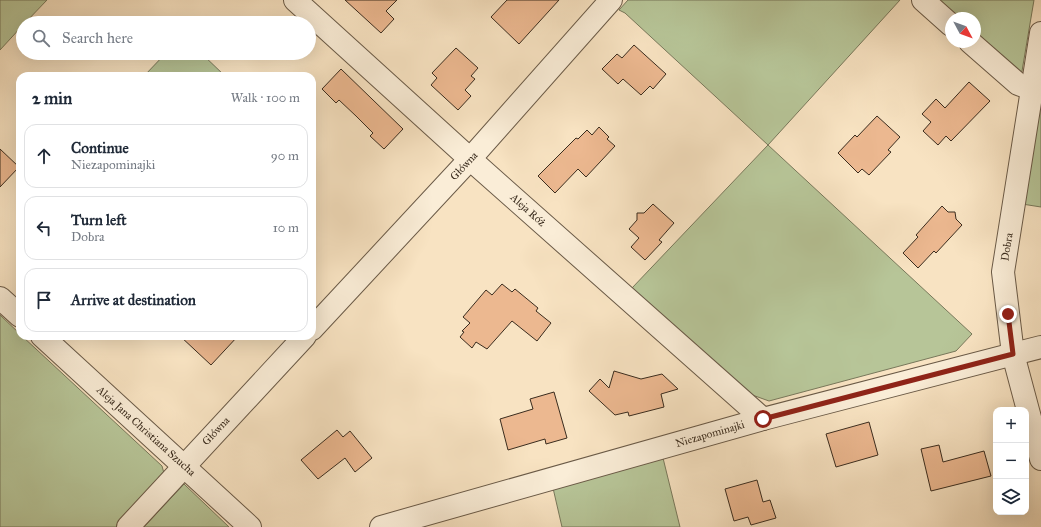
<!DOCTYPE html>
<meta charset="utf-8">
<style>
:root{--surface:#fff;--page:#f6f6f7;--text:#1f2937;--muted:#747a83;--line:#e0e1e3}
body{margin:0;font-family:"IM FELL Great Primer",serif;background:var(--page);color:var(--text)}
.controls{position:absolute;right:12px;bottom:12px;display:grid;overflow:hidden;border-radius:8px;box-shadow:0 4px 16px #0002}
.controls button{width:36px;height:36px;display:grid;place-items:center;padding:0;border:0;border-bottom:1px solid var(--line);background:var(--surface);color:var(--text);font:20px sans-serif}
.compass{position:absolute;left:945px;top:12px;width:36px;height:36px;border-radius:50%;background:var(--surface);box-shadow:0 4px 16px #0002;rotate:131deg}
.stop{position:absolute;width:12px;height:12px;margin:-9px;border:3px solid #8f2418;border-radius:50%;background:#fff}
.stop.end{background:#8f2418;border-color:#fff;box-shadow:0 1px 4px #0008}
.list{margin:0;padding:0;list-style:none}
h2{display:flex;justify-content:space-between;align-items:center;height:52px;margin:0;padding:0 16px;font-size:17px}
h2 small{font-size:13px;font-weight:400;color:var(--muted)}
.list li{display:grid;grid-template-columns:26px 1fr auto;gap:12px;align-items:center;box-sizing:border-box;height:64px;margin:0 8px 8px;padding:0 8px;border:1px solid var(--line);border-radius:12px}
.list b{display:block;font-size:15px;white-space:nowrap}
.list p{margin:0;font-size:13px;white-space:nowrap;color:var(--muted)}
.list em{font-size:13px;font-style:normal;color:var(--muted)}
.icon{flex:none;width:22px;height:22px;fill:none;stroke:currentColor;stroke-width:2;stroke-linecap:round;stroke-linejoin:round}
.map{position:relative;flex:none;width:1041px;height:527px;overflow:hidden}
.search{position:absolute;background:var(--surface);box-shadow:0 4px 16px #0002;left:16px;top:16px;width:300px;height:44px;display:flex;align-items:center;gap:10px;box-sizing:border-box;padding:0 14px;border-radius:22px;color:var(--muted);font-size:15px}
.panel{position:absolute;background:var(--surface);box-shadow:0 4px 16px #0002;left:16px;top:72px;width:300px;height:268px;border-radius:12px}
.map>svg:first-child{display:block}
.green{fill:#b7c598;stroke:#78785b}
.building{fill:#ecb890;stroke:#3a2c1e}
.lines{fill:none;stroke-linecap:round;stroke-linejoin:round}
.street-casing{stroke:#6a5a47;stroke-width:24}
.street{stroke:#faedd7;stroke-width:22}
.route{stroke:#8f2418;stroke-width:5}
.labels{text-anchor:middle;dominant-baseline:central;stroke-width:3;stroke-linejoin:round;paint-order:stroke}
.street-label{font-size:11px;fill:#3a2c1e;stroke:#faedd7}
</style>
<div class="map">
<svg width="1041" height="527" viewBox="0 0 1041 527">
<rect width="100%" height="100%" fill="#f8e3c2"/>
<filter id="stains"><feTurbulence type="fractalNoise" baseFrequency=".005" numOctaves="4"/><feColorMatrix values="0 0 0 0 .2 0 0 0 0 .09 0 0 0 0 .02 0 0 0 .5 -.17"/></filter>
<radialGradient id="worn" r=".72"><stop offset=".6" stop-color="#630" stop-opacity="0"/><stop offset="1" stop-color="#630" stop-opacity=".3"/></radialGradient>
<g class="green">
<path d="M0,0h47l-22,23h-2v2l-23,25z"/>
<path d="M628,0h272l-132,145 204,189 -16,17 -187,50 -25,-9 -112,-104 136,-143 -143,-132 -6,-3z"/>
<path d="M938,0h96l-13,77 -46,-42v-17h-18z"/>
<path d="M166,53h35l24,23h-81z"/>
<path d="M1040,109h1v98l-19,-3z"/>
<path d="M0,315l20,19v2h2l140,130 3,11 -46,50h-119z"/>
<path d="M663,458l17,69h-118l-9,-39z"/>
<path d="M184,484l45,43h-85z"/>
</g>
<g class="building">
<path d="M345,0h52l-11,11 8,8 -13,14z"/>
<path d="M507,0h52l-40,44 -28,-27z"/>
<path d="M634,45l32,29 -13,15 -3,-3 -9,9 -18,-16 -5,5 -16,-15 15,-15 5,4z"/>
<path d="M456,48l22,20 -7,8 4,3 -10,11 6,6 -13,14 -27,-25 6,-7 -5,-5z"/>
<path d="M341,69l62,60 -19,20 -14,-13 3,-3 -17,-17 -17,-16 -3,3 -14,-14z"/>
<path d="M969,82l21,19 -39,40 -5,-5 -8,9 -15,-14 8,-9 -9,-8 14,-15 9,9z"/>
<path d="M877,116l23,21 -12,13 3,2 -22,23 -7,-6 -4,4 -20,-20 17,-18 2,2z"/>
<path d="M599,127l10,10 -2,2 8,7 -29,31 -8,-8 -23,24 -17,-17 38,-38 2,1 9,-9 5,5z"/>
<path d="M0,149l19,18 -19,20z"/>
<path d="M653,204l21,19 -15,17 3,2 -17,18 -14,-13 8,-9 -10,-9 8,-9v-7h7z"/>
<path d="M942,206l6,6h7l1,7 6,6 -26,28 -2,-2 -16,17 -15,-15 15,-16 -2,-2z"/>
<path d="M502,284l10,8 3,-3 23,19 -2,3 15,12 -14,18 -25,-20 -25,28 -11,-7 -4,6 -12,-11 4,-5 -2,-1 8,-8 -7,-6 23,-27 6,5z"/>
<path d="M180,336h58l-27,29z"/>
<path d="M614,371l27,8 21,-5 16,15 -17,5 3,13 -35,9 -1,-4 -13,3 -26,-24 11,-12 9,9z"/>
<path d="M554,392l13,46 -21,6 -1,-5 -37,11 -8,-31 33,-10 -3,-10z"/>
<path d="M869,422l9,33 -42,12 -10,-33z"/>
<path d="M337,430l6,7 7,-6 22,27 -17,14 -10,-14 -27,21 -17,-19z"/>
<path d="M939,445l4,17 41,-11 7,25 -60,15 -10,-42z"/>
<path d="M757,480l6,22 7,-2 6,18 -25,7 -3,-8 -14,4 -9,-32z"/>
</g>
<g class="lines">
<defs>
<g id="street">
<path d="M295,0l175,159 293,260"/>
<path d="M923,0l28,25"/>
<path d="M1041,33l-38,239 10,82 28,105"/>
<path d="M970,42l48,42 14,5"/>
<path d="M0,298l20,18"/>
<path d="M312,329l158,-170 141,-159"/>
<path d="M42,336l208,191"/>
<path d="M128,527l177,-191"/>
<path d="M381,527l382,-108 278,-72"/>
</g>
</defs>
<use href="#street" class="street-casing"/>
<use href="#street" class="street"/>
</g>
<g class="lines">
<path class="route" d="M763,419l250,-65 -5,-40"/>
</g>
<g class="labels">
<g class="street-label">
<text transform="translate(464 166) rotate(-47)">Główna</text>
<text transform="translate(528 210) rotate(42)">Aleja Róż</text>
<text transform="translate(1007 247) rotate(-81)">Dobra</text>
<text transform="translate(146 431) rotate(42)">Aleja Jana Christiana Szucha</text>
<text transform="translate(216 431) rotate(-47)">Główna</text>
<text transform="translate(710 434) rotate(-16)">Niezapominajki</text>
</g>
</g>
<rect width="100%" height="100%" filter="url(#stains)"/>
<rect width="100%" height="100%" fill="url(#worn)"/>
</svg>
<div class="controls">
<button>+</button>
<button>−</button>
<button><svg class="icon" aria-label="layers" viewBox="0 0 24 24"><path d="M12 4l9 5-9 5-9-5zM3 14l9 5 9-5"/></svg></button>
</div>
<svg class="compass" viewBox="-18 -18 36 36"><path d="M0-13l5 13h-10z" fill="#e53935"/><path d="M0 13l5-13h-10z" fill="#747a83"/></svg>
<div class="stop" style="left:763px;top:419px"></div>
<div class="stop end" style="left:1008px;top:314px"></div>
<div class="search"><svg class="icon" aria-label="search" viewBox="0 0 24 24"><circle cx="10" cy="10" r="6"/><path d="M15 15l6 6"/></svg>Search here</div>
<section class="panel">
<h2>2 min<small>Walk · 100 m</small></h2>
<ul class="list">
<li><svg class="icon" aria-label="ahead" viewBox="0 0 24 24"><path d="M12 20V5M6 11l6-6 6 6"/></svg><div><b>Continue</b><p>Niezapominajki</p></div><em>90 m</em></li>
<li><svg class="icon" aria-label="left" viewBox="0 0 24 24"><path d="M17 20v-9H6M10 6l-5 5 5 5"/></svg><div><b>Turn left</b><p>Dobra</p></div><em>10 m</em></li>
<li><svg class="icon" aria-label="arrive" viewBox="0 0 24 24"><path d="M6 21V4h12l-3 4 3 4H6"/></svg><div><b>Arrive at destination</b></div></li>
</ul>
</section>
</div>
